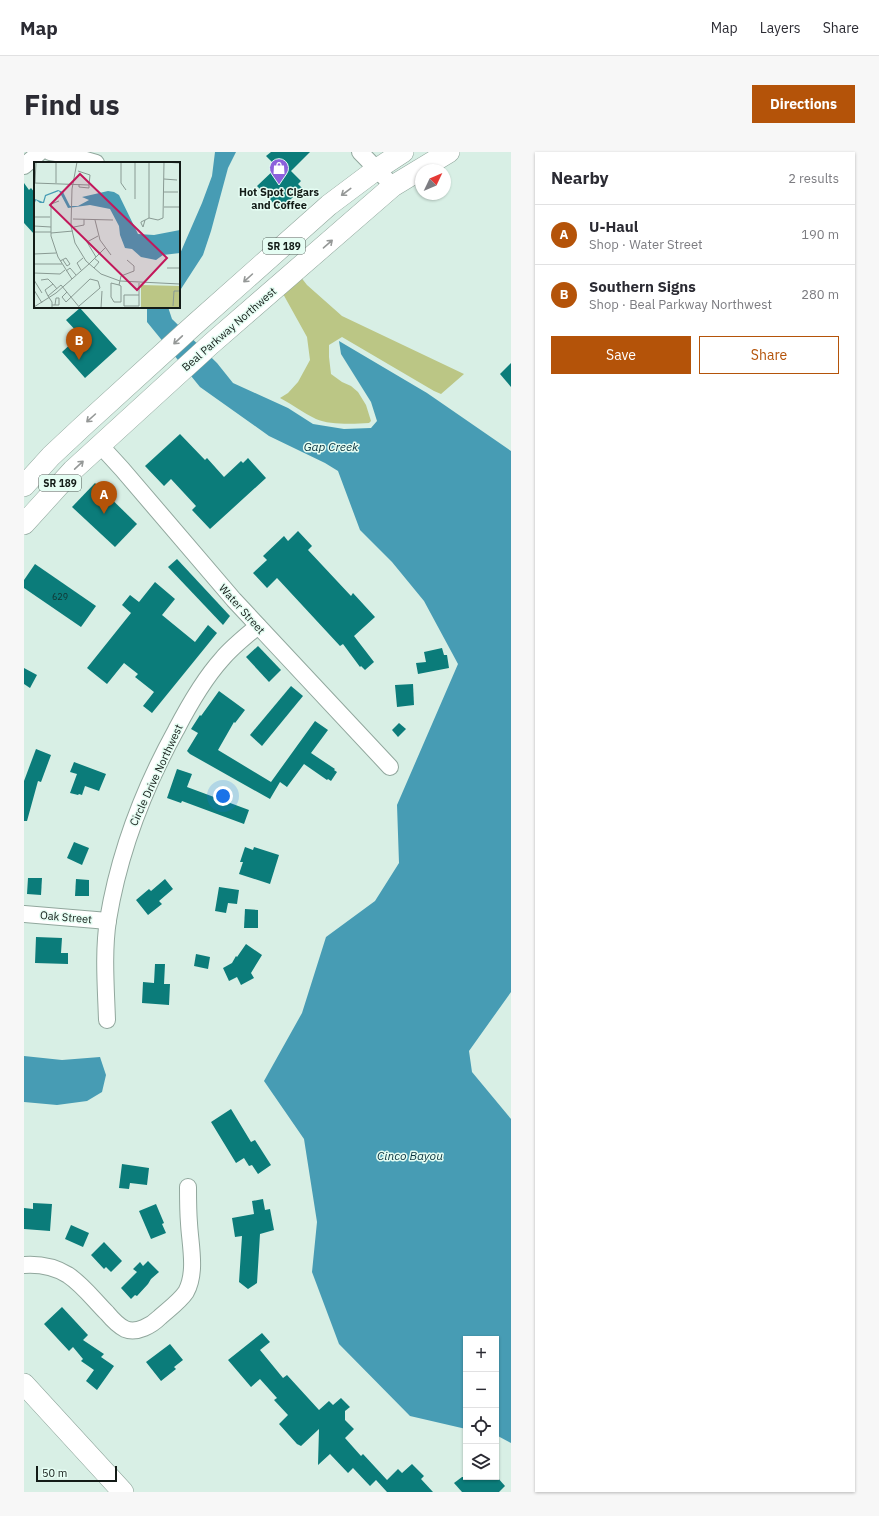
<!DOCTYPE html>
<meta charset="utf-8">
<style>
:root{--surface:#fff;--page:#f7f7f7;--text:#2b2b33;--muted:#7c7c81;--line:#e1e1e2;--accent:#b45309}
body{margin:0;font-family:"IBM Plex Sans",sans-serif;background:var(--page);color:var(--text)}
.controls{position:absolute;right:12px;bottom:12px;display:grid;overflow:hidden;border-radius:0px;box-shadow:0 1px 3px #0004}
.controls button{width:36px;height:36px;display:grid;place-items:center;padding:0;border:0;border-bottom:1px solid var(--line);background:var(--surface);color:var(--text);font:20px sans-serif}
.compass{position:absolute;left:391px;top:12px;width:36px;height:36px;border-radius:50%;background:var(--surface);box-shadow:0 1px 3px #0004;rotate:46deg}
.scale{position:absolute;left:12px;bottom:10px;width:81px;box-sizing:border-box;padding-left:4px;border:2px solid #131b17;border-top:0;font-size:11px;line-height:14px;white-space:nowrap;color:#131b17;-webkit-text-stroke:3px #e5fdf3;paint-order:stroke}
.you{position:absolute;left:199px;top:644px;width:14px;height:14px;margin:-10px;border:3px solid #fff;border-radius:50%;background:#1a73e8;box-shadow:0 0 0 6px #1a73e833}
.badge{display:grid;place-items:center;width:26px;height:26px;border-radius:50%;background:var(--accent);color:#fff;font-size:13px;font-weight:700}
.pin{position:absolute;translate:-50% -33px;filter:drop-shadow(0 1px 2px #0008)}
.pin::after{content:'';position:absolute;top:21px;width:14px;height:12px;background:inherit;clip-path:polygon(0 0,100% 0,50% 100%)}
.list{margin:0;padding:0;list-style:none}
h2{display:flex;justify-content:space-between;align-items:center;height:52px;margin:0;padding:0 16px;font-size:17px}
h2 small{font-size:13px;font-weight:400;color:var(--muted)}
.list li{display:grid;grid-template-columns:26px 1fr auto;gap:12px;align-items:center;box-sizing:border-box;height:60px;padding:0 16px;border-top:1px solid var(--line)}
.list b{display:block;font-size:15px;white-space:nowrap}
.list p{margin:0;font-size:13px;white-space:nowrap;color:var(--muted)}
.list em{font-size:13px;font-style:normal;color:var(--muted)}
.actions{display:flex;gap:8px;padding:12px 16px}
.actions a{flex:1;padding:9px 0;border:1px solid var(--accent);border-radius:0px;text-align:center;font-size:14px;color:var(--accent)}
.actions .main{background:var(--accent);color:#fff}
.icon{flex:none;width:22px;height:22px;fill:none;stroke:currentColor;stroke-width:2;stroke-linecap:round;stroke-linejoin:round}
.map{position:relative;flex:none;width:487px;height:1340px;overflow:hidden;border-radius:0px}
header{display:flex;align-items:center;gap:24px;box-sizing:border-box;height:56px;padding:0 20px;background:var(--surface);border-bottom:1px solid var(--line)}
header strong{font-size:19px}
nav{display:flex;gap:22px;margin-inline-start:auto;font-size:14px}
.intro{display:flex;align-items:center;justify-content:space-between;box-sizing:border-box;height:96px;padding:0 24px}
h1{margin:0;font-size:28px}
.button{padding:10px 18px;border-radius:0px;background:var(--accent);color:#fff;font-size:14px;font-weight:700}
main{display:flex;gap:24px;padding:0 24px}
aside{flex:1;background:var(--surface);border-radius:0px;box-shadow:0 1px 3px #0004}
.map>svg:first-child{display:block}
.green{fill:#bbc685}
.water{fill:#479cb4}
.building{fill:#0b7c7a}
.lines{fill:none;stroke-linecap:round;stroke-linejoin:round}
.minor-casing{stroke:#91a79d;stroke-width:18}
.major-casing{stroke:#91a79d;stroke-width:22}
.minor{stroke:#fff;stroke-width:16}
.major{stroke:#fff;stroke-width:21}
.oneway{stroke:#959897}
.labels{text-anchor:middle;dominant-baseline:central;stroke-width:3;stroke-linejoin:round;paint-order:stroke}
.number-label{font-size:9px;fill:#113330}
.shield{fill:#e5fdf3;stroke:#525f59;stroke-width:1}
.shield-label{font-size:10px;font-weight:bold;fill:#131b17}
.poi-label{font-size:11px;font-weight:bold;fill:#131b17;stroke:#e5fdf3}
.street-label{font-size:11px;fill:#131b17;stroke:#e5fdf3}
.water-label{font-size:12px;font-style:italic;fill:#0a333e;stroke:#e5fdf3}
.inset-road{fill:none;stroke:#899a93;stroke-width:1}
.view{fill:#c2185b;fill-opacity:0.15;stroke:#c2185b;stroke-width:2}
.inset-edge{fill:none;stroke:#131b17;stroke-width:2}
</style>
<header>
<strong>Map</strong>
<nav><a>Map</a><a>Layers</a><a>Share</a></nav>
</header>
<div class="intro"><h1>Find us</h1><a class="button">Directions</a></div>
<main>
<div class="map">
<svg width="487" height="1340" viewBox="0 0 487 1340">
<rect width="100%" height="100%" fill="#d8efe5"/>
<path class="green" d="M276,124l7,9 35,31 122,58 -23,20 -7,-3 -92,-54 -13,8v12l2,17 11,8 9,4 7,6 8,13 5,16 -2,2c-15,1 -40,2 -53,-4 -13,-6 -24,-15 -36,-21l8,-5 10,-11 12,-22 -3,-23 -25,-45z"/>
<g class="water">
<path d="M191,0h21l-8,16 -17,63 -8,24 -24,37v-36l23,-53 10,-27z"/>
<path d="M123,155h21l4,12 45,44 16,20 55,25 25,16 31,5 27,-1 6,-7 -6,-19 -30,-48 -2,-13 88,52 84,58v541l-42,59 3,21 39,47v324l-15,-8v-96h-30v90l-56,-13 -71,-72 -27,-72 5,-50 -13,-83 -40,-58 38,-68 24,-76 49,-36 24,-38 -2,-58 61,-141 -34,-63 -32,-39 -32,-32 -22,-59 -13,-8 -56,-27 -69,-49 -53,-65z"/>
<path d="M0,904l38,4 38,-3 6,18 -4,17 -15,9 -30,4 -33,-3z"/>
</g>
<g class="building">
<path d="M247,0h39l-19,19 10,10 -3,3 4,4 -22,22 -23,-24 20,-19 -11,-11z"/>
<path d="M0,31l5,7 2,-2 4,5v42l-11,-12z"/>
<path d="M56,156l37,41 -32,29 -23,-26 13,-12 -2,-3 5,-4 -12,-13z"/>
<path d="M487,211v24l-11,-13z"/>
<path d="M156,282l25,26 2,-2 17,19 17,-16 2,2 5,-5 18,20 -56,51 -18,-19 4,-4 -25,-27 -7,7 -19,-20z"/>
<path d="M71,331l42,41 -22,23 -43,-40z"/>
<path d="M274,379l14,15 -4,4 43,46 2,-3 22,24 -21,19 20,26 -9,8 -4,-4 -1,1 -17,-23 -3,2 -63,-68 -10,10 -14,-15 14,-13 -4,-4 21,-20 4,5z"/>
<path d="M153,407l53,57 -7,9 -55,-58z"/>
<path d="M11,412l61,42 -15,21 -57,-39v-8z"/>
<path d="M131,430l20,17 -13,16 33,27 13,-17 9,8 -65,80 -9,-7 11,-14 -19,-15 3,-3 -14,-11 -17,21 -20,-16 44,-55 -9,-8 8,-10 9,7z"/>
<path d="M234,494l23,24 -12,12 -23,-25z"/>
<path d="M418,496l2,7h3l2,13 -31,6 -2,-11 10,-1 -2,-10z"/>
<path d="M0,516l13,7 -7,13 -6,-4z"/>
<path d="M389,532l1,21 -17,2 -2,-22z"/>
<path d="M267,534l12,10 -41,50 -12,-11z"/>
<path d="M195,539l26,19 -10,13 -1,-1 -16,28 53,32 44,-61 13,9 -17,23 24,16 -1,1 3,2 -6,9 -3,-2 -1,1 -23,-16 -17,23 -7,-5 -10,17 -80,-45 -3,-3 11,-18 -7,-4 9,-14 1,1z"/>
<path d="M375,571l7,6 -8,8 -6,-7z"/>
<path d="M12,597l15,6 -10,27 -3,-1 -11,40h-3v-40z"/>
<path d="M50,610l32,12 -7,17 -14,-5 -3,9 -3,-1 -1,1 -8,-2 7,-19 -7,-2z"/>
<path d="M153,617l15,5 -5,13 62,23 -5,14 -62,-23 -1,2 -14,-5z"/>
<path d="M50,690l15,6 -7,17 -15,-7z"/>
<path d="M221,695l8,3 1,-3 25,8 -9,29 -31,-10 4,-12h-3z"/>
<path d="M4,726h14l-1,17 -14,-1z"/>
<path d="M52,727l13,1v16h-14z"/>
<path d="M141,727l8,10 -14,12 3,3 -14,11 -12,-15 13,-11 2,2z"/>
<path d="M195,735l20,3 -2,14 -9,-1 -2,10 -11,-2z"/>
<path d="M221,757l13,1v18h-14z"/>
<path d="M12,785l26,1 -1,15h7v11l-33,-1z"/>
<path d="M222,792l16,11 -11,18 3,5 -13,7 -4,-8 -8,4 -6,-13 9,-5 4,-7 1,1z"/>
<path d="M172,802l14,3 -2,12 -14,-3z"/>
<path d="M131,812h10l-1,20h6l-1,21 -27,-2 1,-21 11,1z"/>
<path d="M207,957l20,33 4,-2 16,25 -13,9 -6,-9 -3,1 -5,-8 -8,5 -25,-41z"/>
<path d="M98,1012l27,4 -2,17 -17,-2 -1,6 -10,-1z"/>
<path d="M239,1047l2,11 5,-1 4,21 -14,4 -3,49 -9,6 -9,-7 3,-46 -7,1 -3,-19 22,-4 -2,-13z"/>
<path d="M9,1051l19,1 -2,27 -26,-2v-21l9,1z"/>
<path d="M132,1052l8,19 -2,1 4,9 -15,6 -12,-28z"/>
<path d="M47,1073l18,8 -6,14 -18,-8z"/>
<path d="M80,1090l18,19 -11,11 -5,-5 -2,2 -13,-14z"/>
<path d="M124,1109l11,11 -8,7 -3,5 -11,12 -2,-1 -4,4 -10,-11 16,-16 -4,-3 7,-7 3,4z"/>
<path d="M38,1155l26,28 -5,5 21,14 -3,3 13,9 -17,24 -11,-9 8,-11 -13,-9 2,-2 -10,-12 -4,4 -25,-27z"/>
<path d="M238,1181l8,9 -10,8 23,28 4,-3 32,35 10,-9 4,4 8,-7 9,9 -5,4v9l9,9 -9,9 16,18 2,-2 24,26 11,-11 4,4 10,-9 12,12 -3,3 12,13h-46l-11,-12 -6,6 -17,-18 -5,5 -18,-19 -12,11 1,-36 -18,17 -4,-2 -18,-20 9,-9 -14,-15 3,-2 -17,-19 -9,8 -23,-27z"/>
<path d="M146,1192l13,16 -9,7 2,2 -15,12 -15,-19z"/>
<path d="M438,1325h35l8,9 -6,6h-37l-8,-9z"/>
</g>
<g class="lines">
<defs>
<g id="minor">
<path d="M26,0l19,3 27,8"/>
<path d="M336,0l33,34"/>
<path d="M0,14l16,-14"/>
<path d="M76,293l22,24 112,131 156,167"/>
<path d="M0,762l84,7"/>
<path d="M83,868c-1,-32 -4,-67 1,-100 11,-67 35,-130 68,-190 13,-25 27,-50 46,-71 10,-12 24,-23 36,-33"/>
<path d="M0,1113c15,-1 31,2 44,10 15,10 26,25 39,38 5,6 10,12 18,16 12,5 27,-4 35,-12 9,-8 20,-16 26,-25 11,-20 4,-48 3,-69 -1,-12 -1,-24 -1,-36"/>
</g>
<g id="major">
<path d="M0,334l27,-30 31,-29 112,-102 135,-120 48,-36 26,-17"/>
<path d="M0,372l49,-54 138,-126 182,-158 56,-34"/>
<path d="M0,1232l99,108"/>
</g>
</defs>
<use href="#minor" class="minor-casing"/>
<use href="#major" class="major-casing"/>
<use href="#minor" class="minor"/>
<use href="#major" class="major"/>
</g>
<defs><path id="oneway-shaft" d="M-6 0H5M1.5-3L5.5 0L1.5 3" fill="none" stroke-width="1.6" stroke-linecap="round" stroke-linejoin="round"/></defs>
<g class="oneway">
<use href="#oneway-shaft" transform="translate(322 40) rotate(143)"/>
<use href="#oneway-shaft" transform="translate(304 92) rotate(-41)"/>
<use href="#oneway-shaft" transform="translate(224 126) rotate(138)"/>
<use href="#oneway-shaft" transform="translate(154 188) rotate(137)"/>
<use href="#oneway-shaft" transform="translate(67 266) rotate(138)"/>
<use href="#oneway-shaft" transform="translate(55 313) rotate(-43)"/>
</g>
<defs>
<symbol id="shop-pin" viewBox="-11 -11 22 30"><path d="M0 17L-7.5 6A9.5 9.5 0 1 1 7.5 6Z" fill="#8c61db" stroke="#e5fdf3"/><path d="M-5-2.5h2.3a2.7 3.5 0 0 1 5.4 0H5L5.5 6h-11ZM-1.5-2.5h3a1.5 2.3 0 0 0-3 0Z" fill="#fff"/></symbol>
</defs>
<g fill-rule="evenodd">
<use href="#shop-pin" x="244" y="5" width="22" height="30"/>
</g>
<g class="labels">
<g class="number-label">
<text x="36" y="444">629</text>
</g>
<g class="shield">
<rect x="239" y="86" width="42" height="16" rx="3"/>
<rect x="15" y="323" width="42" height="16" rx="3"/>
</g>
<g class="shield-label">
<text x="260" y="94">SR 189</text>
<text x="36" y="331">SR 189</text>
</g>
<g class="poi-label">
<text x="255" y="40">Hot Spot Cigars<tspan x="255" dy="13">and Coffee</tspan></text>
</g>
<g class="street-label">
<text transform="translate(205 177) rotate(-41)">Beal Parkway Northwest</text>
<text transform="translate(218 457) rotate(48)">Water Street</text>
<text transform="translate(132 623) rotate(-65)">Circle Drive Northwest</text>
<text transform="translate(42 765) rotate(5)">Oak Street</text>
</g>
<g class="water-label">
<text x="307" y="294">Gap Creek</text>
<text x="386" y="1003">Cinco Bayou</text>
</g>
</g>
<g transform="translate(10 10)">
<rect width="146" height="146" fill="#d8efe5"/>
<path d="M107,123l39,1v22h-39z" fill="#bbc685"/>
<path d="M24,28l5,2 7,14h8l11,-6 -7,-3 26,-6 6,1 5,3 19,39 16,1 26,-5v23l-17,2 -7,5 -15,-3 -9,-8 -7,-1 -5,-13 -1,-9 -9,-17 -20,-4 -22,3 -9,-17 -13,5 -2,7h-4l-4,-3 -2,5 1,-6 8,3 2,-7z" fill="#479cb4"/>
<path class="inset-road" d="M43,0l-5,27 -1,37 4,17 11,18 15,13 19,7 60,3M87,0v21l5,7M115,0v56l9,2 5,-2 1,-56M129,0l17,1M130,17l13,1M0,21l55,2 1,-10 -12,-4M1,21l1,-21M22,21v-21M45,22v3l10,1v-3M130,30h14M101,37v-37M25,39l-8,3v32l7,21 14,22M130,45h16M0,55h16M39,57l40,1M61,58l5,20 11,15M111,58l-2,7 -2,-4v-1l8,-4M0,64l17,1M40,65l10,-2v-6M0,70h17M17,71l22,-2M0,92l22,-1M62,95l-9,-15 11,-6M26,99l6,-3 4,6 -3,2 -4,-6M0,102h28M55,102l16,-16M60,106l5,-6 -5,-4M133,106h13M47,108l-4,-7 6,-5M32,109l4,-3 6,7M0,111l26,1 5,-4M0,118l8,13M7,118l7,-1 5,5M105,121v23h-15v-11h15M85,123l-8,-2v14l3,5h7v-16l-2,-1 2,-9 13,-5v-5l-7,-6M0,128l8,13M33,130l-5,5 4,5 24,-23 8,2 2,7 -21,18M14,134l-3,-6 8,-6 4,5M18,143h7v-7h-3l-1,7M139,144l1,-15h6M0,145l22,-14 33,-29M18,146v-6l-4,-6 13,-11 19,23M67,146l1,-17"/>
<path class="view" d="M46,12l87,84 -30,32 -87,-85z"/>
<rect width="146" height="146" class="inset-edge"/>
</g>
</svg>
<div class="controls">
<button>+</button>
<button>−</button>
<button><svg class="icon" aria-label="locate" viewBox="0 0 24 24"><circle cx="12" cy="12" r="6"/><path d="M12 2v4M12 18v4M2 12h4M18 12h4"/></svg></button>
<button><svg class="icon" aria-label="layers" viewBox="0 0 24 24"><path d="M12 4l9 5-9 5-9-5zM3 14l9 5 9-5"/></svg></button>
</div>
<svg class="compass" viewBox="-18 -18 36 36"><path d="M0-13l5 13h-10z" fill="#e53935"/><path d="M0 13l5-13h-10z" fill="#7c7c81"/></svg>
<div class="scale">50 m</div>
<div class="you"></div>
<div class="pin badge" style="left:80px;top:362px">A</div>
<div class="pin badge" style="left:55px;top:208px">B</div>
</div>
<aside>
<h2>Nearby<small>2 results</small></h2>
<ul class="list">
<li><span class="badge">A</span><div><b>U-Haul</b><p>Shop · Water Street</p></div><em>190 m</em></li>
<li><span class="badge">B</span><div><b>Southern Signs</b><p>Shop · Beal Parkway Northwest</p></div><em>280 m</em></li>
</ul>
<div class="actions"><a class="main">Save</a><a>Share</a></div>
</aside>
</main>
